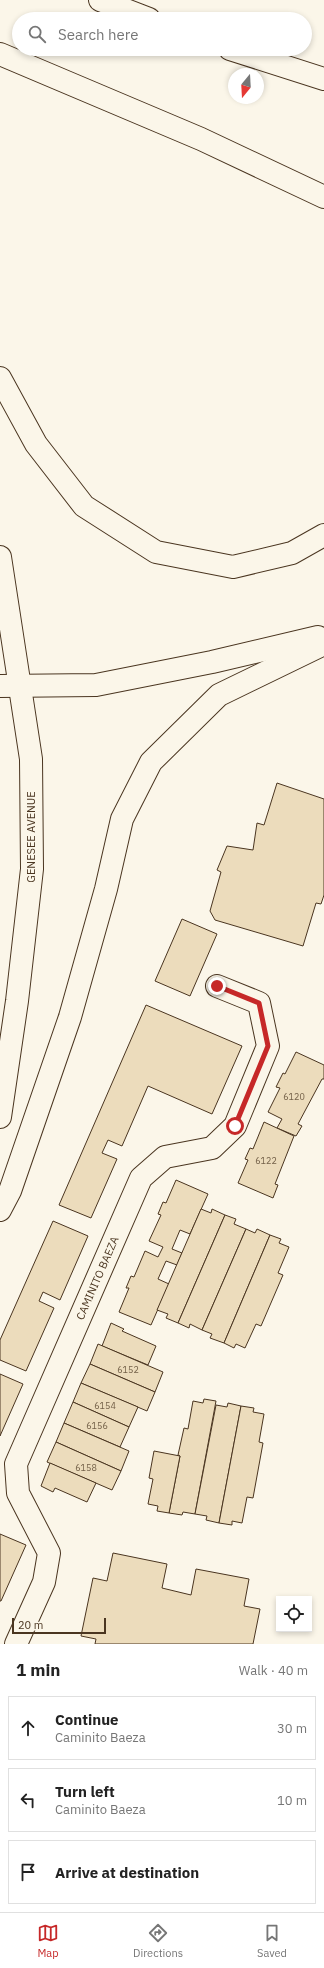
<!DOCTYPE html>
<meta charset="utf-8">
<style>
:root{--surface:#fff;--page:#f2f2f2;--text:#222;--muted:#767676;--line:#e0e0e0;--accent:#c62828}
body{margin:0;font-family:"IBM Plex Sans",sans-serif;background:var(--page);color:var(--text)}
.controls{position:absolute;right:12px;bottom:12px;display:grid;overflow:hidden;border-radius:0px;box-shadow:0 2px 6px #0003}
.controls button{width:36px;height:36px;display:grid;place-items:center;padding:0;border:0;border-bottom:1px solid var(--line);background:var(--surface);color:var(--text);font:20px sans-serif}
.compass{position:absolute;left:228px;top:68px;width:36px;height:36px;border-radius:50%;background:var(--surface);box-shadow:0 2px 6px #0003;rotate:198deg}
.scale{position:absolute;left:12px;bottom:10px;width:94px;box-sizing:border-box;padding-left:4px;border:2px solid #4a3520;border-top:0;font-size:11px;line-height:14px;white-space:nowrap;color:#4a3520;-webkit-text-stroke:3px #fbf6e9;paint-order:stroke}
.stop{position:absolute;width:12px;height:12px;margin:-9px;border:3px solid #c62828;border-radius:50%;background:#fff}
.stop.end{background:#c62828;border-color:#fff;box-shadow:0 1px 4px #0008}
.list{margin:0;padding:0;list-style:none}
h2{display:flex;justify-content:space-between;align-items:center;height:52px;margin:0;padding:0 16px;font-size:17px}
h2 small{font-size:13px;font-weight:400;color:var(--muted)}
.list li{display:grid;grid-template-columns:26px 1fr auto;gap:12px;align-items:center;box-sizing:border-box;height:64px;margin:0 8px 8px;padding:0 8px;border:1px solid var(--line);border-radius:0px}
.list b{display:block;font-size:15px;white-space:nowrap}
.list p{margin:0;font-size:13px;white-space:nowrap;color:var(--muted)}
.list em{font-size:13px;font-style:normal;color:var(--muted)}
.icon{flex:none;width:22px;height:22px;fill:none;stroke:currentColor;stroke-width:2;stroke-linecap:round;stroke-linejoin:round}
.map{position:relative;flex:none;width:324px;height:1644px;overflow:hidden}
.search{position:absolute;background:var(--surface);box-shadow:0 2px 6px #0003;left:12px;right:12px;top:12px;height:44px;display:flex;align-items:center;gap:10px;box-sizing:border-box;padding:0 14px;border-radius:22px;color:var(--muted);font-size:15px}
.sheet{height:268px;background:var(--surface)}
nav{display:flex;justify-content:space-around;align-items:center;box-sizing:border-box;height:56px;border-top:1px solid var(--line);background:var(--surface);font-size:11px;color:var(--muted)}
nav a{display:grid;justify-items:center;gap:2px}
nav .on{color:var(--accent)}
.map>svg:first-child{display:block}
.building{fill:#ecdcbc;stroke:#4a3520}
.lines{fill:none;stroke-linecap:round;stroke-linejoin:round}
.street-casing{stroke:#4a3520;stroke-width:24}
.primary-casing{stroke:#4a3520;stroke-width:24}
.highway-casing{stroke:#4a3520;stroke-width:24}
.street{stroke:#fbf6e9;stroke-width:22}
.primary{stroke:#fbf6e9;stroke-width:22}
.highway{stroke:#fbf6e9;stroke-width:22}
.route{stroke:#c62828;stroke-width:5}
.labels{text-anchor:middle;dominant-baseline:central;stroke-width:3;stroke-linejoin:round;paint-order:stroke}
.number-label{font-size:9px;fill:#725f47}
.street-label{font-size:11px;fill:#4a3520;stroke:#fbf6e9}
</style>
<div class="map">
<svg width="324" height="1644" viewBox="0 0 324 1644">
<rect width="100%" height="100%" fill="#fbf6e9"/>
<g class="building">
<path d="M277,783l47,16v96l-3,9 -5,-1 -13,43 -88,-26 -5,-9 11,-39 -4,-2 10,-24 26,4 4,-27 7,2z"/>
<path d="M182,919l35,15 -27,62 -35,-15z"/>
<path d="M146,1005l96,41 -30,68 -64,-28 -26,60 -14,-6 -6,13 15,6 -26,59 -32,-13z"/>
<path d="M296,1052l28,13v14h-2l-24,45 4,2 -6,10 -19,-8 5,-9 -14,-7 12,-24 -4,-1 7,-14 2,1z"/>
<path d="M264,1122l30,14 -19,48 3,1 -5,13 -35,-15 10,-23 -3,-1 5,-11 3,1z"/>
<path d="M176,1180l32,14 -18,40 -10,-4 -8,19 10,4 -5,12 -11,-4 -8,18 11,5 -18,41 -32,-13 10,-24h-3l5,-12 3,1 11,-26 13,6 5,-10 -14,-6 12,-26 -3,-1 5,-12 3,1z"/>
<path d="M201,1209l10,4 1,-4 13,6 -47,108 -12,-5 2,-4 -11,-4z"/>
<path d="M225,1215l11,4 -2,5 12,5 -44,101 -12,-6 -1,4 -11,-5z"/>
<path d="M53,1221l35,15 -28,64 -17,-8 -4,9 15,7 -28,63 -26,-11v-20z"/>
<path d="M246,1229l9,4 2,-4 13,6 -46,108 -14,-5 2,-4 -10,-4z"/>
<path d="M270,1235l11,4 -2,4 10,4 -11,26 5,2 -22,51 -5,-2 -11,24 -9,-4 -2,4 -10,-5z"/>
<path d="M111,1323l13,6 -2,2 34,15 -8,19 -46,-19z"/>
<path d="M98,1344l65,28 -8,20 -65,-28z"/>
<path d="M90,1364l65,28 -8,19 -66,-28z"/>
<path d="M0,1374l23,10 -23,52z"/>
<path d="M81,1383l57,24 -9,20 -56,-25z"/>
<path d="M204,1399l12,2 -21,113 -12,-2 -1,3 -13,-2 11,-57 -2,-1 6,-27 4,1 5,-28 10,2z"/>
<path d="M73,1402l56,25 -9,20 -56,-24z"/>
<path d="M228,1403l13,3 -22,117 -13,-3 1,-4 -12,-2 21,-109 11,2z"/>
<path d="M241,1406l13,2 -1,4 11,2 -5,28 4,1 -10,55 -6,-1 -5,26 -10,-2v4l-13,-2z"/>
<path d="M64,1423l65,28 -8,20 -65,-29z"/>
<path d="M56,1442l65,29 -9,19 -65,-28z"/>
<path d="M154,1451l26,5 -11,57 -12,-2 1,-5 -10,-2 5,-25 -4,-1z"/>
<path d="M50,1463l46,20 -9,19 -32,-14 -2,4 -12,-6z"/>
<path d="M0,1534l26,11 -25,56h-1z"/>
<path d="M113,1553l54,11 -5,24 29,7 5,-26 53,10 -5,27 16,3 -7,35h-158l1,-5 -15,-3 12,-58 14,3z"/>
</g>
<g class="lines">
<defs>
<g id="street">
<path id="s1" d="M16,1644l28,-62 5,-29 -31,-60 -2,-29 125,-286 24,-21 47,-9 23,-22 33,-80 -9,-43 -42,-17"/>
</g>
<path id="primary" d="M0,557l31,202 1,110 -15,132 -17,116"/>
<g id="highway">
<path d="M100,0l49,19"/>
<path d="M230,49l94,30"/>
<path d="M0,54l201,85 123,58"/>
<path d="M0,378l36,66 48,62 72,46 77,15 59,-14 32,-18"/>
<path d="M0,686l96,-1 116,-23 106,-25"/>
<path d="M0,1210l10,-19 60,-174 36,-128 16,-70 29,-57 68,-67 105,-51"/>
</g>
</defs>
<use href="#street" class="street-casing"/>
<use href="#primary" class="primary-casing"/>
<use href="#highway" class="highway-casing"/>
<use href="#street" class="street"/>
<use href="#primary" class="primary"/>
<use href="#highway" class="highway"/>
</g>
<g class="lines">
<path class="route" d="M217,986l42,17 9,43 -33,80"/>
</g>
<g class="labels">
<g class="number-label">
<text x="294" y="1096">6120</text>
<text x="266" y="1160">6122</text>
<text x="128" y="1369">6152</text>
<text x="105" y="1405">6154</text>
<text x="97" y="1425">6156</text>
<text x="86" y="1467">6158</text>
</g>
<g class="street-label">
<text transform="translate(31 837) rotate(-90)">GENESEE AVENUE</text>
<text stroke="none"><textPath href="#s1" startOffset="397">CAMINITO BAEZA</textPath></text>
</g>
</g>
</svg>
<div class="controls">
<button><svg class="icon" aria-label="locate" viewBox="0 0 24 24"><circle cx="12" cy="12" r="6"/><path d="M12 2v4M12 18v4M2 12h4M18 12h4"/></svg></button>
</div>
<svg class="compass" viewBox="-18 -18 36 36"><path d="M0-13l5 13h-10z" fill="#e53935"/><path d="M0 13l5-13h-10z" fill="#767676"/></svg>
<div class="scale">20 m</div>
<div class="stop" style="left:235px;top:1126px"></div>
<div class="stop end" style="left:217px;top:986px"></div>
<div class="search"><svg class="icon" aria-label="search" viewBox="0 0 24 24"><circle cx="10" cy="10" r="6"/><path d="M15 15l6 6"/></svg>Search here</div>
</div>
<section class="sheet">
<h2>1 min<small>Walk · 40 m</small></h2>
<ul class="list">
<li><svg class="icon" aria-label="ahead" viewBox="0 0 24 24"><path d="M12 20V5M6 11l6-6 6 6"/></svg><div><b>Continue</b><p>Caminito Baeza</p></div><em>30 m</em></li>
<li><svg class="icon" aria-label="left" viewBox="0 0 24 24"><path d="M17 20v-9H6M10 6l-5 5 5 5"/></svg><div><b>Turn left</b><p>Caminito Baeza</p></div><em>10 m</em></li>
<li><svg class="icon" aria-label="arrive" viewBox="0 0 24 24"><path d="M6 21V4h12l-3 4 3 4H6"/></svg><div><b>Arrive at destination</b></div></li>
</ul>
</section>
<nav>
<a class="on"><svg class="icon" aria-label="map" viewBox="0 0 24 24"><path d="M3 6l6-2 6 2 6-2v14l-6 2-6-2-6 2zM9 4v14M15 6v14"/></svg>Map</a>
<a><svg class="icon" aria-label="directions" viewBox="0 0 24 24"><path d="M12 3l9 9-9 9-9-9zM9 14v-3h6M13 9l2 2-2 2"/></svg>Directions</a>
<a><svg class="icon" aria-label="saved" viewBox="0 0 24 24"><path d="M7 4h10v16l-5-4-5 4z"/></svg>Saved</a>
</nav>
